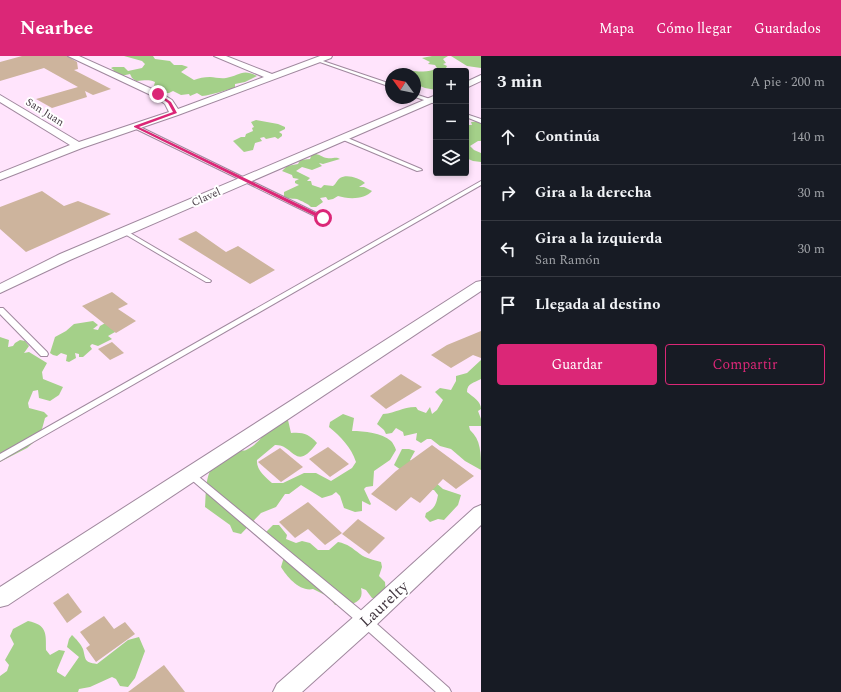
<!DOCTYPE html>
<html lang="es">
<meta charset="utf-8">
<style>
:root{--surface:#171b24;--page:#242831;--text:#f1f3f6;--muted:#9ea1a6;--line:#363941;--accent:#db2777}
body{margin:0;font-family:Spectral,serif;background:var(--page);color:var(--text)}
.controls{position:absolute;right:12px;top:12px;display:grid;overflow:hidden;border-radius:4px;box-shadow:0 2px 6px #0003}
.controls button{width:36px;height:36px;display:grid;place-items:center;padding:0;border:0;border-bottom:1px solid var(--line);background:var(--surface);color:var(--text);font:20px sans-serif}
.compass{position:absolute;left:385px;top:12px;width:36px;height:36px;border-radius:50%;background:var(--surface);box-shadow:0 2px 6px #0003;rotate:303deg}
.stop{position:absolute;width:12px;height:12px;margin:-9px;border:3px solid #db2777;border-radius:50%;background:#fff}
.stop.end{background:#db2777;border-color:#fff;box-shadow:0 1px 4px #0008}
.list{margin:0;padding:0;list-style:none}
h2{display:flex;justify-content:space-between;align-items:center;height:52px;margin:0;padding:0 16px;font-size:17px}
h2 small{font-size:13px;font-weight:400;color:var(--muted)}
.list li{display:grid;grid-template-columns:26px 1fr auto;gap:12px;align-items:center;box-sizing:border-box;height:56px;padding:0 16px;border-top:1px solid var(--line)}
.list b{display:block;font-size:15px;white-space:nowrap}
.list p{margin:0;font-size:13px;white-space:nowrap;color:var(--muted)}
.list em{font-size:13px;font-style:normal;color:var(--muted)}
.actions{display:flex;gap:8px;padding:12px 16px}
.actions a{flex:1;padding:9px 0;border:1px solid var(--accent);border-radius:4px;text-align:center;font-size:14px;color:var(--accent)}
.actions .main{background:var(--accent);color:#fff}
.icon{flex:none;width:22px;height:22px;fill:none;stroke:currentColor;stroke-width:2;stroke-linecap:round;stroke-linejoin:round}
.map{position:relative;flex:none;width:481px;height:636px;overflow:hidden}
header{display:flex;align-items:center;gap:24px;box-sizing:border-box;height:56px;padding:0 20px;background:var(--accent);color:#fff}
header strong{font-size:19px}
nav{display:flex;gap:22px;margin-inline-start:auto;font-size:14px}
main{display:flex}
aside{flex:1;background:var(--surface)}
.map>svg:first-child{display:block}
.green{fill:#a4d089}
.building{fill:#cdb49d}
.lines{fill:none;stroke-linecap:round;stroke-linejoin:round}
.lane-casing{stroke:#a0889e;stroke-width:2}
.street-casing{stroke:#a0889e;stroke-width:2}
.lane{fill:#fff;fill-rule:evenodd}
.street{fill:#fff;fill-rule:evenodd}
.route{fill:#db2777}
.labels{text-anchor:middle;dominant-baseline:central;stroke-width:4;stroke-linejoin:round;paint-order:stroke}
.far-street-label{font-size:11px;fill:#443942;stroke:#fff}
.near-street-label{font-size:16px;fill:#443942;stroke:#fff}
</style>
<header>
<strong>Nearbee</strong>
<nav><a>Mapa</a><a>Cómo llegar</a><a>Guardados</a></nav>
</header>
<main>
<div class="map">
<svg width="481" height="636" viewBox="0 0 481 636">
<rect width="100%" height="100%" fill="#ffe4fc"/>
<g class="green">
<path d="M124,0h29l2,3 15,2 4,4h8l6,2 -7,5 13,8c5,-2 10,-3 16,-3 5,0 10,2 16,1 13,-2 16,-10 31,-2l-12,6 -10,2v4c-11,2 -22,7 -33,8l-5,-3 -7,3 -1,-2 -8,1 -8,-4 -4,2h-7l-3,-3 -6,-1 2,-7c-8,-3 -11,-1 -19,-1l-4,-3 -2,-4 -9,2 -9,-5 2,-1 -3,-2 2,-1h11l4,4 14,-3 3,-4 -3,-3z"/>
<path d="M432,0h16l-5,3 3,4 -3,1 4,2 -1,2 6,3h-16v19l-11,-2 -10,-4v-10h-16l-4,-2c14,-5 29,4 42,-4l-2,-3 -7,-1 2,-2 -8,-4z"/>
<path d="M451,0h30v12l-14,-2z"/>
<path d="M256,64l22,4 7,3v2l-6,3 3,2v2l-4,3 -3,-2 -9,2 -2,-2 -4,1 2,3 -7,2 -2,7 -9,2 -11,-11 8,-4h4l1,-3 7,-3 -1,-3 2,-1 -3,-5z"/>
<path d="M481,65v20h-3l-8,5 4,4 7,3v9l-8,-1 -7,-3v-33h6l-1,-3z"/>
<path d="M312,98c7,-1 10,4 15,4 6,1 9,-2 13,1l-17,5 -4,-1 3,3 -10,4 -10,-3 -6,4 14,7 -3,3h4l1,4 9,3 3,-3 9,1c3,-2 4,-6 7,-8 7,-4 19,0 25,5l-6,4h5l8,4c-7,9 -25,8 -34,5l-5,3 -5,1 -2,-3 -6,1 3,4 -7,5h-5c-2,-3 -10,-6 -14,-8 -5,-1 -8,1 -13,-3v-4l15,-7 -4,-2v-2l4,-2 -6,-1 -1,-3 -10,-4 5,-5 11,-2 2,-4 10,-1z"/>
<path d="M93,265l5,4 -5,4 5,1 2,-4 7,-4 8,7v3l-7,4 4,3 -14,7 -6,-2 -2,2 2,3 -9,8h-4v-3l-4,-1 1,5 -7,4 -3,-1 1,-6 -6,-2 -4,3 -4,-1 -3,-2 5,-16 11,-6 8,-7z"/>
<path d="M0,281l9,3 -1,7 5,-1 2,-3 5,-3 5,1 4,5 -5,7 5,-1 18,11 -5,9 1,7 20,8 -4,8 -9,6 -11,-3 -1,-8 -5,1 -5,12 1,5 15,4 4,4 -3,2 -3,11 -9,14 -6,5 -27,14z"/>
<path d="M481,304v19c-7,4 -14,4 -14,13 6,5 14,9 14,17l-3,2 3,8v7h-12l1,4c11,10 11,23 11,40l-16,-9 -14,-12 -11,-3 -9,-7h-4l-6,4 -5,-3 1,-7 -13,3 -1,-4 -7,-4 -4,5 -6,1 -2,-4 -7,-6 6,-10c14,-1 18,-7 33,-7l2,3 8,3 4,-6 2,7 5,-4 6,-10 -8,-8 5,-4 11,2 5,-9v-5l11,-3z"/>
<path d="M343,358l11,4 -2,13c12,0 30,2 39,10 2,2 4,6 5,9l-6,10 -16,11 -1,15 -7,1 -2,2 7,15 -1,1 -8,-4v10l-7,1 -11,-4 -4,-12 -4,-4 -4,3 -10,3 -21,-13 -12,9h-4l-9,13 -15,6 -20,21 -8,-2 -3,-7 -25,-18c1,-12 0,-29 7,-40 6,-11 17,-14 28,-16 5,-1 5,0 8,-2 14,-7 23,-28 40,-29l3,13c12,-1 18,1 26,10 -22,30 -23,1 -42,2l-18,15c-1,10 9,17 15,23h11l21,-10h12l15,8 21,-13 4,-6c-5,-15 -15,-25 -27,-35l1,-5z"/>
<path d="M402,393h7l6,2 -5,9 33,29 18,6 -3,10 -14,15 -6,-1 -8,3 -5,-5 1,-4c9,-5 10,-8 12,-18l-4,-5h-5l-35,-25z"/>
<path d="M273,469h6l8,10 -1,4 10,4 6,-2 8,2 8,7h11l9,-8c10,2 14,6 22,12 5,4 14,6 21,8l1,5 -3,9 6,6 1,12 -4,4h-10l-6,-8 -5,-2c4,17 -13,17 -26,17l-6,-8 -16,-8c-13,3 -26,-12 -32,-22l3,-10 -19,-24z"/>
<path d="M28,565c19,4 18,12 18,29l4,5 9,-5 6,1 -8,19v2l8,5 14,-20 -12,-10 2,-8 3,-4c4,4 9,9 11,14 3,10 0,13 14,15l31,-24 11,-3 6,14 -10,27 -7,9 -8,-1 -4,-7 -4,-2 -22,10 -11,2 -1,3h-78v-16l7,-5 2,-6 -4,-5 9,-16 -4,-8 3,-7z"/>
</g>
<g class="building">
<path d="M22,0h45l10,6 1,7 -4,1 37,19 -18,6 -8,-4 2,6 -35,11 -16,-9 42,-12 -34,-19 -44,13v-19z"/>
<path d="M42,135l22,15 14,-5 33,13 -85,38 -26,-23v-22z"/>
<path d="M196,175l30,21 12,-6 37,24 -25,14 -72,-45z"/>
<path d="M112,236l16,12 -10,5 18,12 -20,12 -34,-27z"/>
<path d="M481,275v27l-8,-3 -22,13 -20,-13 16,-10z"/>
<path d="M112,286l12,11 -14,7 -12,-11z"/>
<path d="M401,318l21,13 -36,22 -16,-13z"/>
<path d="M432,389l42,31 -18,13 -13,-10 -23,24 -9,-6 -15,14 -25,-17 25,-23z"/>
<path d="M328,391l21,17 -19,13 -21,-18z"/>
<path d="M280,392l23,19 -22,15 -23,-20z"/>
<path d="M308,446l34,31 -17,12 -17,-16 -13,9 -16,-16z"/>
<path d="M358,463l27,19 -16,16 -27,-20z"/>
<path d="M68,537l14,19 -15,11 -14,-20z"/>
<path d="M104,560l10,13 11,-7 10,12 -39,28 -10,-14 4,-3 -10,-13z"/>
<path d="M164,609l21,27h-57z"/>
</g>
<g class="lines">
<defs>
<g id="lane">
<path d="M317,3l74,25v3l-74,-26z"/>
<path d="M415,38l21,7v3l-21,-7z"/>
<path d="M466,58l15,5v4l-15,-6z"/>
<path d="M136,69l189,92 1,1 -3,2 -2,-1 -187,-91 -1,-1z"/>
<path d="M343,80l78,33 1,1 -5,1 -76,-32 -1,-1z"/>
<path d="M481,125v4l-481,276v-7z"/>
<path d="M125,174l85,50 1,1 -1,1h-4l-83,-49 -1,-1z"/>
<path d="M0,252h3l44,44 1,2 -1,2h-6l-41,-42z"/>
<path d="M190,414l3,2 176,145 80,71 2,4h-15l-75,-67 -174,-149 -2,-2 2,-2z"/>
</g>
<g id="street">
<path d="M68,0h11l82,37 11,7 6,9 86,-32 -50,-21h12l46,18 48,-18h12l-1,2 -153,57 -96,33 -82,32v-7l70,-28 -70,-43v-7l79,47 90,-30 -4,-8 -10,-7z"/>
<path d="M481,19v6l-15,7v-6z"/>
<path d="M436,39v6l-366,159 -70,33v-9l60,-30z"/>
<path d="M481,225v10l-473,314 -8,2v-20l476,-305z"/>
<path d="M481,449v20l-108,103 -71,64h-29l4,-8 80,-70 117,-106z"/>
</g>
</defs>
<use href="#lane" class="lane-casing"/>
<use href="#street" class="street-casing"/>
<use href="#lane" class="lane"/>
<use href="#street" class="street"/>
</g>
<path class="route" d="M158,37l13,9 6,11 -38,14 186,90v2h-4l-187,-92v-1l39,-14 -5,-9 -11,-8z"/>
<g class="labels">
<g class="far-street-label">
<text transform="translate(45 56) rotate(32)">San Juan</text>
<text transform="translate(206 141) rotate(-24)">Clavel</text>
</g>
<g class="near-street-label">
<text transform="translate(384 548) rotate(-43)">Laurelty</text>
</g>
</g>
</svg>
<div class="controls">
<button>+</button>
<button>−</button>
<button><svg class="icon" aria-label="layers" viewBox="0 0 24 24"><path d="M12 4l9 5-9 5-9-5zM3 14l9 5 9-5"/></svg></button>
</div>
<svg class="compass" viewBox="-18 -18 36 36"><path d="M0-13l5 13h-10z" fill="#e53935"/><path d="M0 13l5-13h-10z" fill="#9ea1a6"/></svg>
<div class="stop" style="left:323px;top:162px"></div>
<div class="stop end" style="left:158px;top:38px"></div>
</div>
<aside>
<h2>3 min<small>A pie · 200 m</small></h2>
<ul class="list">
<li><svg class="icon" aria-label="ahead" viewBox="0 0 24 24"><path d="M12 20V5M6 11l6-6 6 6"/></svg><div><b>Continúa</b></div><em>140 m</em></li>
<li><svg class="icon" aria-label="right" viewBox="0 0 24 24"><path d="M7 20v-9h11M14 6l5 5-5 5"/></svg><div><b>Gira a la derecha</b></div><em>30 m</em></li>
<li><svg class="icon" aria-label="left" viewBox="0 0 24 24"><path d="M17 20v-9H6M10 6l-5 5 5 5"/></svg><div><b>Gira a la izquierda</b><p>San Ramón</p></div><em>30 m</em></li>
<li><svg class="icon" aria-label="arrive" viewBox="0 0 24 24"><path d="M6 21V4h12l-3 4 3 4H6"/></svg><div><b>Llegada al destino</b></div></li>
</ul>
<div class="actions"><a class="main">Guardar</a><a>Compartir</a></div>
</aside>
</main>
